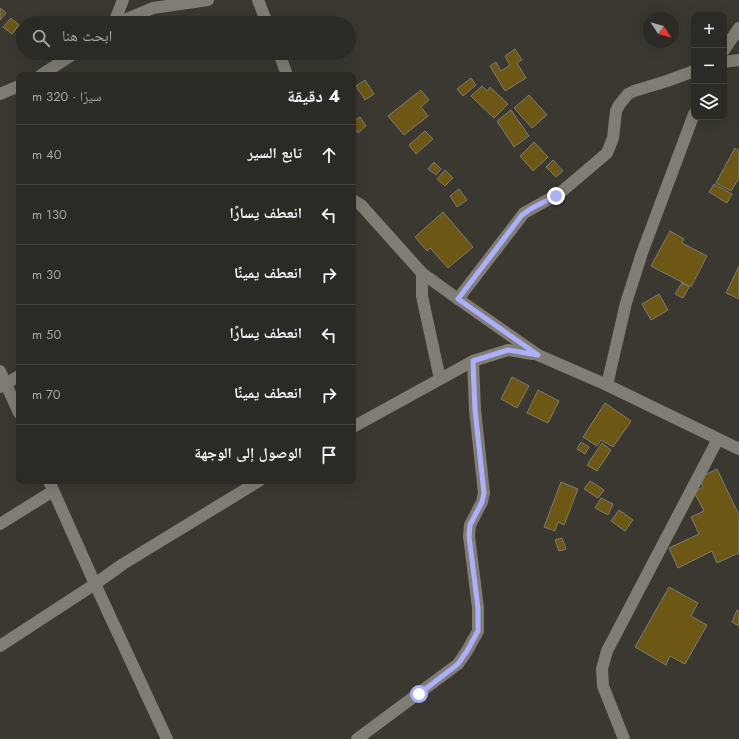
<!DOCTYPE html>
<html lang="ar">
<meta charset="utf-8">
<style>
:root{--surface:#2c2a24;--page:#34322c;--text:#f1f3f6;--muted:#a6a7a6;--line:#484641}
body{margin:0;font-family:Jost,"Noto Naskh Arabic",sans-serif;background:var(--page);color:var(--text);direction:rtl}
.controls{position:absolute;right:12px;top:12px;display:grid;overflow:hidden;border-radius:8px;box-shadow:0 4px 16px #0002}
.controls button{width:36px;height:36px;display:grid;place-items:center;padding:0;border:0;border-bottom:1px solid var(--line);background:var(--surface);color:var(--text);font:20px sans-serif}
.compass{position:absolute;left:643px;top:12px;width:36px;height:36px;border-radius:50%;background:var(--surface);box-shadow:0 4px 16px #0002;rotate:126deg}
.stop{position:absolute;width:12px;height:12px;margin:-9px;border:3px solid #acaffb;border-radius:50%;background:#fff}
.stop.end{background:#acaffb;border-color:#fff;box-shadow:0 1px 4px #0008}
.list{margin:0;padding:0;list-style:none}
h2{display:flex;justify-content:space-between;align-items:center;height:52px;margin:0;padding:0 16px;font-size:17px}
h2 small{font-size:13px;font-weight:400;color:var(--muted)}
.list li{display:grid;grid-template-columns:26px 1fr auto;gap:12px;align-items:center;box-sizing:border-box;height:60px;padding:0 16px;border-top:1px solid var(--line)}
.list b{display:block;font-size:15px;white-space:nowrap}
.list em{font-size:13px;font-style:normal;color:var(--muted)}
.icon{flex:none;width:22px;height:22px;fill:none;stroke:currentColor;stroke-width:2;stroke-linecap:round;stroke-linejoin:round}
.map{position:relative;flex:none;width:739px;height:739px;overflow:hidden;direction:ltr}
.search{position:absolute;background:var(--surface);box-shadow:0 4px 16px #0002;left:16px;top:16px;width:340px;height:44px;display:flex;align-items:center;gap:10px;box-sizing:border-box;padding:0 14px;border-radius:22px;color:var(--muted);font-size:15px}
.panel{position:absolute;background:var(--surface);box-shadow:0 4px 16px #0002;left:16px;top:72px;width:340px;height:412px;border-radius:8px;direction:rtl}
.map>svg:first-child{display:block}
.building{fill:#6c5814;stroke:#7e7b72}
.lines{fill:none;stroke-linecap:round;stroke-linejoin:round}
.minor{stroke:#807d74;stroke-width:12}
.route{stroke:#acaffb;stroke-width:5}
</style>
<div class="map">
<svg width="739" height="739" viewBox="0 0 739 739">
<rect width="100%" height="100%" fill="#3a3830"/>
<g class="building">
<path d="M0,8l6,5 -6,7z"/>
<path d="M11,18l8,7 -7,9 -9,-7z"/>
<path d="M515,49l7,11 -5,3 9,15 -21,13 -15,-25 6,-4 5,9 9,-6 -5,-9z"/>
<path d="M471,78l5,7 -13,11 -6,-7z"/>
<path d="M365,80l9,14 -9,6 -9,-14z"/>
<path d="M482,86l5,5 3,-4 18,17 -14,14 -23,-22z"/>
<path d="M421,90l8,10 -8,7 7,9 -24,19 -16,-19z"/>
<path d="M529,95l18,20 -15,13 -18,-20z"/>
<path d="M511,110l18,26 -15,11 -17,-26z"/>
<path d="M360,117l6,9 -8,7 -5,-7v-4z"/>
<path d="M425,131l8,8 -17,15 -7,-9z"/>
<path d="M534,142l14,15 -15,14 -13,-15z"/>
<path d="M735,148l4,3v27l-8,13 -15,-8z"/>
<path d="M553,160l10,11 -7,6 -10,-10z"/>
<path d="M434,162l7,7 -5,6 -8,-6z"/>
<path d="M445,170l8,8 -8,8 -8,-7z"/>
<path d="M714,184l18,10 -5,9 -18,-11z"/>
<path d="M459,189l8,11 -10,7 -7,-11z"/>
<path d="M443,212l30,35 -25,21 -18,-20 -3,3 -12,-14z"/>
<path d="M670,231l14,8 -2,4 25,13 -16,31 -40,-21z"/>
<path d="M739,266v33l-13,-6z"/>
<path d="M682,283l7,4 -6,11 -8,-4z"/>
<path d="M659,294l9,16 -17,10 -9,-16z"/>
<path d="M512,377l17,9 -12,22 -16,-9z"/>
<path d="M538,390l21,11 -11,22 -21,-10z"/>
<path d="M605,403l26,18 -18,26 -12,-7 -4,6 -14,-9z"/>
<path d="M581,442l8,5 -4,7 -8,-5z"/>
<path d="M602,443l9,7 -14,21 -10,-6z"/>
<path d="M717,469l22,46v38l-22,10 -5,-12 -34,17 -9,-20 30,-14 -8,-17 13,-6 -10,-19 9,-5 -4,-9z"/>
<path d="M590,481l14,9 -6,8 -14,-9z"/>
<path d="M561,482l17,7 -14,36 -6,-3 -3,9 -11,-4z"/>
<path d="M601,498l12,6 -5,11 -13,-7z"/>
<path d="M619,510l14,10 -8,11 -14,-10z"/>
<path d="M562,538l4,11 -7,2 -4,-11z"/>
<path d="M669,587l29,16 -7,13 16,9 -22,39 -15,-8 -4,9 -31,-18z"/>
<path d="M737,610l2,1v15l-7,-4z"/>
</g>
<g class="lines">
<g class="minor">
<path d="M258,0l9,23"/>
<path d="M114,23l9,-23"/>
<path d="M117,23l36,-15 55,-8"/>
<path d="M724,50l15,-22"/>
<path d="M279,53l8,22"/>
<path d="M724,62l15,-2"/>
<path d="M41,75l34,-22"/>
<path d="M0,94l19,-8"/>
<path d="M353,200l8,5 61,68 36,26 80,56 69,30 132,64"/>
<path d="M422,273v23l18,83"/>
<path d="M458,299l66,-86 36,-20 47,-40 6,-15 3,-27 3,-6 9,-11 6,-3 33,-10 27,-10"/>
<path d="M0,371l19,42"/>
<path d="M607,385l19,-82 16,-50 52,-139"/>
<path d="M0,387l19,-11"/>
<path d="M353,427l120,-66 35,-11 24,4"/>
<path d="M49,481l46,103 72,155"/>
<path d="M0,524l53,-33"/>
<path d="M0,646l95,-62 28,-20 136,-83"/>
<path d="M357,739l101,-75 9,-13 11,-20v-23l-9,-72 1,-11 12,-23 2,-9 -9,-83 -2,-49"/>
<path d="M624,739l-21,-53 -1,-17 5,-18 111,-212"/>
</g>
</g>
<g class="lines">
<path class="route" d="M419,694l39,-30 9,-13 11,-20v-23l-9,-72 1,-11 12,-23 2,-9 -9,-83 -2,-49 35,-11 30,5 -80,-56 64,-84 10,-7 24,-12"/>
</g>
</svg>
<div class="controls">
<button>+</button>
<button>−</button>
<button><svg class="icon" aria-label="layers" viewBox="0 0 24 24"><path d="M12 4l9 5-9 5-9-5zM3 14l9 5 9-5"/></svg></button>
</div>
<svg class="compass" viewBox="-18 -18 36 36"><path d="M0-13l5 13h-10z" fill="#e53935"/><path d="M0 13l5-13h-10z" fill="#a6a7a6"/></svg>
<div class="stop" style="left:419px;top:694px"></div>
<div class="stop end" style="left:556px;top:196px"></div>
<div class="search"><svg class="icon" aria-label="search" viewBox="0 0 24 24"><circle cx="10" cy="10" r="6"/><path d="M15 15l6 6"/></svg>ابحث هنا</div>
<section class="panel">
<h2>4 دقيقة<small>سيرًا · 320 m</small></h2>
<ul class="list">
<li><svg class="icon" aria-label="ahead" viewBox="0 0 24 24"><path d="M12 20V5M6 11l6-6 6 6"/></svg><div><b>تابع السير</b></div><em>40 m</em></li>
<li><svg class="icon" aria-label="left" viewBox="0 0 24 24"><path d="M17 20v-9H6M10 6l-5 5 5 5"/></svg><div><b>انعطف يسارًا</b></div><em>130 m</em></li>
<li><svg class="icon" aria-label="right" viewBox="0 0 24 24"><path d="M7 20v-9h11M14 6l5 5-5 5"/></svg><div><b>انعطف يمينًا</b></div><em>30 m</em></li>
<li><svg class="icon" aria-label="left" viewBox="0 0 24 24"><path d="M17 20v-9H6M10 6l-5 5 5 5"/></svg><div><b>انعطف يسارًا</b></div><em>50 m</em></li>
<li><svg class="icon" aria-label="right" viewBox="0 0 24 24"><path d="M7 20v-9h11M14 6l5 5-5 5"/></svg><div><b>انعطف يمينًا</b></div><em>70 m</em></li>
<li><svg class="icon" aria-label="arrive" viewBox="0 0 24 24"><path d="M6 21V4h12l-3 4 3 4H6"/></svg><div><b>الوصول إلى الوجهة</b></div></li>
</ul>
</section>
</div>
